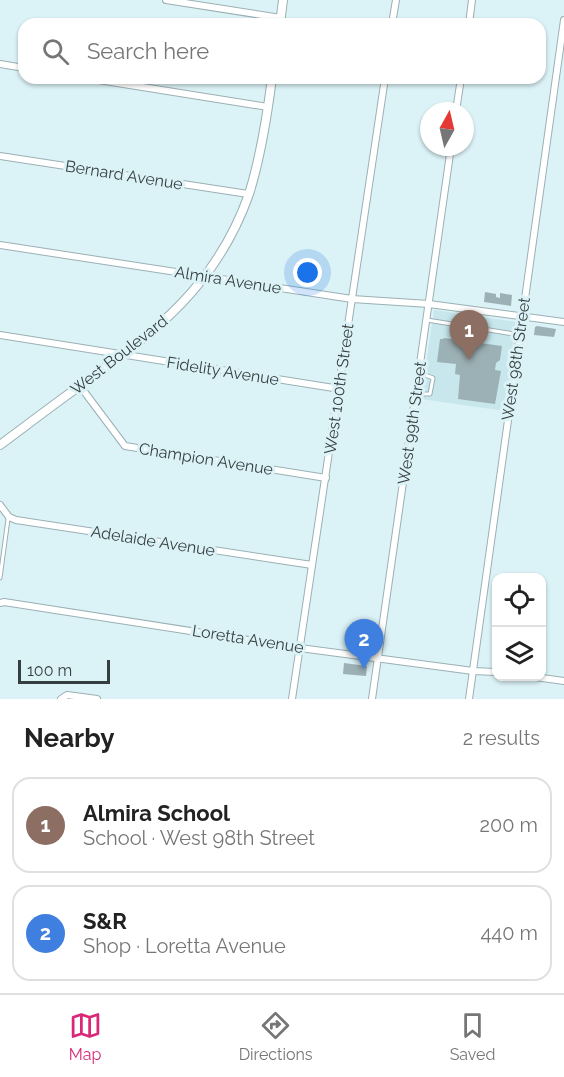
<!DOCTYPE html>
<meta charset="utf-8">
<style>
:root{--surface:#fff;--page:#f2f2f2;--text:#222;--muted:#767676;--line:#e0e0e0;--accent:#db2777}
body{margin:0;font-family:Raleway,sans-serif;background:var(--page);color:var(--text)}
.controls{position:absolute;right:18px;bottom:18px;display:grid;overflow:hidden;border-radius:12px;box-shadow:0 2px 4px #0004}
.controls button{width:54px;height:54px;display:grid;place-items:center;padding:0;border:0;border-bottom:2px solid var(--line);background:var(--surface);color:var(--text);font:30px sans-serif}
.compass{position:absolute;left:420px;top:102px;width:54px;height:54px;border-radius:50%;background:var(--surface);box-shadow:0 2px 4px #0004;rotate:8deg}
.scale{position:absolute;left:18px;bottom:15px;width:92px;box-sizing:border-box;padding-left:6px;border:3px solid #363f40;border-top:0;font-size:16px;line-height:21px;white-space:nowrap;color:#363f40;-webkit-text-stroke:4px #dbf2f6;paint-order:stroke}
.you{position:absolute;left:308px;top:273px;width:21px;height:21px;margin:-15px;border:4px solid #fff;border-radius:50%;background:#1a73e8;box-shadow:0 0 0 9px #1a73e833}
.badge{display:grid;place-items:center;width:39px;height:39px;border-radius:50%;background:var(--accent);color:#fff;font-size:20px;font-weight:700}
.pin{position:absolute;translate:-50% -50px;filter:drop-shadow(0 2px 3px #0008)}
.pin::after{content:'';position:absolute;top:32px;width:21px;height:18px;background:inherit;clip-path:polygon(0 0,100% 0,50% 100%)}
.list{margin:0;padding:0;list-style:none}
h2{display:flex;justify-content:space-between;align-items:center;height:78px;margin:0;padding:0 24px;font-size:26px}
h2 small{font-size:20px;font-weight:400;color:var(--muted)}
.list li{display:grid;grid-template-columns:39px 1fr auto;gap:18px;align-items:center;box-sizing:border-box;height:96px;margin:0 12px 12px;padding:0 12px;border:2px solid var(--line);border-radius:18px}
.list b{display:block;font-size:22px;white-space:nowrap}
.list p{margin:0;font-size:20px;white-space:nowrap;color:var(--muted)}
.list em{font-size:20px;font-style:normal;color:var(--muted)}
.icon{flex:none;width:33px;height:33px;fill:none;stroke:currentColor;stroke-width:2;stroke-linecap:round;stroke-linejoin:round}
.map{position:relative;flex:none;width:564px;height:699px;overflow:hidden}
.search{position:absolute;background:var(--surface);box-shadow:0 2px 4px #0004;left:18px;right:18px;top:18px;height:66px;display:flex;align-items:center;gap:15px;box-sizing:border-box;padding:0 21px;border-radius:18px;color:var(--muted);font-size:22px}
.sheet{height:294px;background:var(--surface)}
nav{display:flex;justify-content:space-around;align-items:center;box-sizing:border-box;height:84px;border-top:2px solid var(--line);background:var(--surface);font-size:16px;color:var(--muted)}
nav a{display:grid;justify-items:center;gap:3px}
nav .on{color:var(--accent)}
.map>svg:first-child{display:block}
.built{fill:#c7e7ed}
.building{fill:#9cb1b5}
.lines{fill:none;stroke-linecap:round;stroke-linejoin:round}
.service-casing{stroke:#9bb0b4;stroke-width:5}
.minor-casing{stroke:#9bb0b4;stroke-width:8}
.tertiary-casing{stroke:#9bb0b4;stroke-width:10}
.service{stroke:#fff;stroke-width:3}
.minor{stroke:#fff;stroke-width:6}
.tertiary{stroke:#fff;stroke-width:8}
.labels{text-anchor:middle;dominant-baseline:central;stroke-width:6;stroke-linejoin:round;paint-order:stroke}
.street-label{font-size:16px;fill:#363f40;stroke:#dbf2f6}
</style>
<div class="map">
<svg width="564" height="699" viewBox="0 0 564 699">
<rect width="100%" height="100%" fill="#dbf2f6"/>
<path class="built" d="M434,310l82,12 -11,89 -84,-12z"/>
<g class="building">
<path d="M485,292l11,2v3l4,1v-5l12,2 -1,11 -27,-4z"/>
<path d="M537,326l19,3 -2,8 -20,-2 1,-8z"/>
<path d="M444,338l58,8 -2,14 -4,3 -1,7 6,1 -6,33 -37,-5 2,-24 -5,-1 1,-10 -19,-2 3,-23h3z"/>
<path d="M344,663l23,3 -1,10 -23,-2z"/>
</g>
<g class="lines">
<defs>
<g id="service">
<path d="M427,320l93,15"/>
<path d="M416,394h14l3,-16 -13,-5"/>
<path d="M0,578l8,-59"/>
</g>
<g id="minor">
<path d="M166,0l115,18"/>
<path d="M392,24l4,-24"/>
<path d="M469,24l3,-24"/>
<path d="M0,64l24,4"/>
<path d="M86,78l182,29"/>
<path d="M456,111l5,-33"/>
<path d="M0,156l248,38"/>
<path d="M0,245l352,54 77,5 135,18"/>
<path d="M0,335l340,54"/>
<path d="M80,386l45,60 201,32"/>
<path d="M0,505l9,12 7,3 296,45"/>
<path d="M0,603l4,-1 296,46 173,23 23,1"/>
<path d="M528,676l36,5"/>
<path d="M61,699l6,-4 30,4"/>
<path d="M292,699l93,-621"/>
<path d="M372,699l79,-552"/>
<path d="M469,699l95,-679"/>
</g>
<g id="tertiary">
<path d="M280,24l3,-24"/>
<path d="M0,445c27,-20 53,-40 81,-60 75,-53 136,-100 168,-191 12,-38 18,-77 23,-116"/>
</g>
</defs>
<use href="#service" class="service-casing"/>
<use href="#minor" class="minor-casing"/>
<use href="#tertiary" class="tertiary-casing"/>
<use href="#service" class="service"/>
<use href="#minor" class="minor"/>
<use href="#tertiary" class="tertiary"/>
</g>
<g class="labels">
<g class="street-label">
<text transform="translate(124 175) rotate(9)">Bernard Avenue</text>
<text transform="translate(228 280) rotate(9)">Almira Avenue</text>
<text transform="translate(119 355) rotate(-38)">West Boulevard</text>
<text transform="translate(516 359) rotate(-82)">West 98th Street</text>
<text transform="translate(223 371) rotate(9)">Fidelity Avenue</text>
<text transform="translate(339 389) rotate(-82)">West 100th Street</text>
<text transform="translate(412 423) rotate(-82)">West 99th Street</text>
<text transform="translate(206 459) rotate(9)">Champion Avenue</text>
<text transform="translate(153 541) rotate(9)">Adelaide Avenue</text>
<text transform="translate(248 639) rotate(9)">Loretta Avenue</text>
</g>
</g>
</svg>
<div class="controls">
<button><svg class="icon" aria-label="locate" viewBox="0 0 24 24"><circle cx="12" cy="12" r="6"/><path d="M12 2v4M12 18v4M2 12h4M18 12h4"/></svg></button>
<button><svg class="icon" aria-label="layers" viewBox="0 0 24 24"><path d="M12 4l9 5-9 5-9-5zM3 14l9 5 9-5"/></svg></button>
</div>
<svg class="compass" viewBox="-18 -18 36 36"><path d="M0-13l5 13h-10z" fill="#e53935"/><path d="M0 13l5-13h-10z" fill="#767676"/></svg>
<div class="scale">100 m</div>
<div class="you"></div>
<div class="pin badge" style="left:469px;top:360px;background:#8d6e63">1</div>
<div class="pin badge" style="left:364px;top:669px;background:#3f7fe0">2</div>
<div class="search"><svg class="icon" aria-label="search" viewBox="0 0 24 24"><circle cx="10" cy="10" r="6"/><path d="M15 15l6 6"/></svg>Search here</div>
</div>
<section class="sheet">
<h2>Nearby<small>2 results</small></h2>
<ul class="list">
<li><span class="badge" style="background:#8d6e63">1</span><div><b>Almira School</b><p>School · West 98th Street</p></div><em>200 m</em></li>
<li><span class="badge" style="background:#3f7fe0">2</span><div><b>S&amp;R</b><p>Shop · Loretta Avenue</p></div><em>440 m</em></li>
</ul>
</section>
<nav>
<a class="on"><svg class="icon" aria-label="map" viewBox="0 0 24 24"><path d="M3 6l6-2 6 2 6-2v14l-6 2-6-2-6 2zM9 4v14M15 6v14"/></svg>Map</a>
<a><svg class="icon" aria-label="directions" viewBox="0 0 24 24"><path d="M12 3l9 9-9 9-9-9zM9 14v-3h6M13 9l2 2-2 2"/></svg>Directions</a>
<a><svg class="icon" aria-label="saved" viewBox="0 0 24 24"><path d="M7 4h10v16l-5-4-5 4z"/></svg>Saved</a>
</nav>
